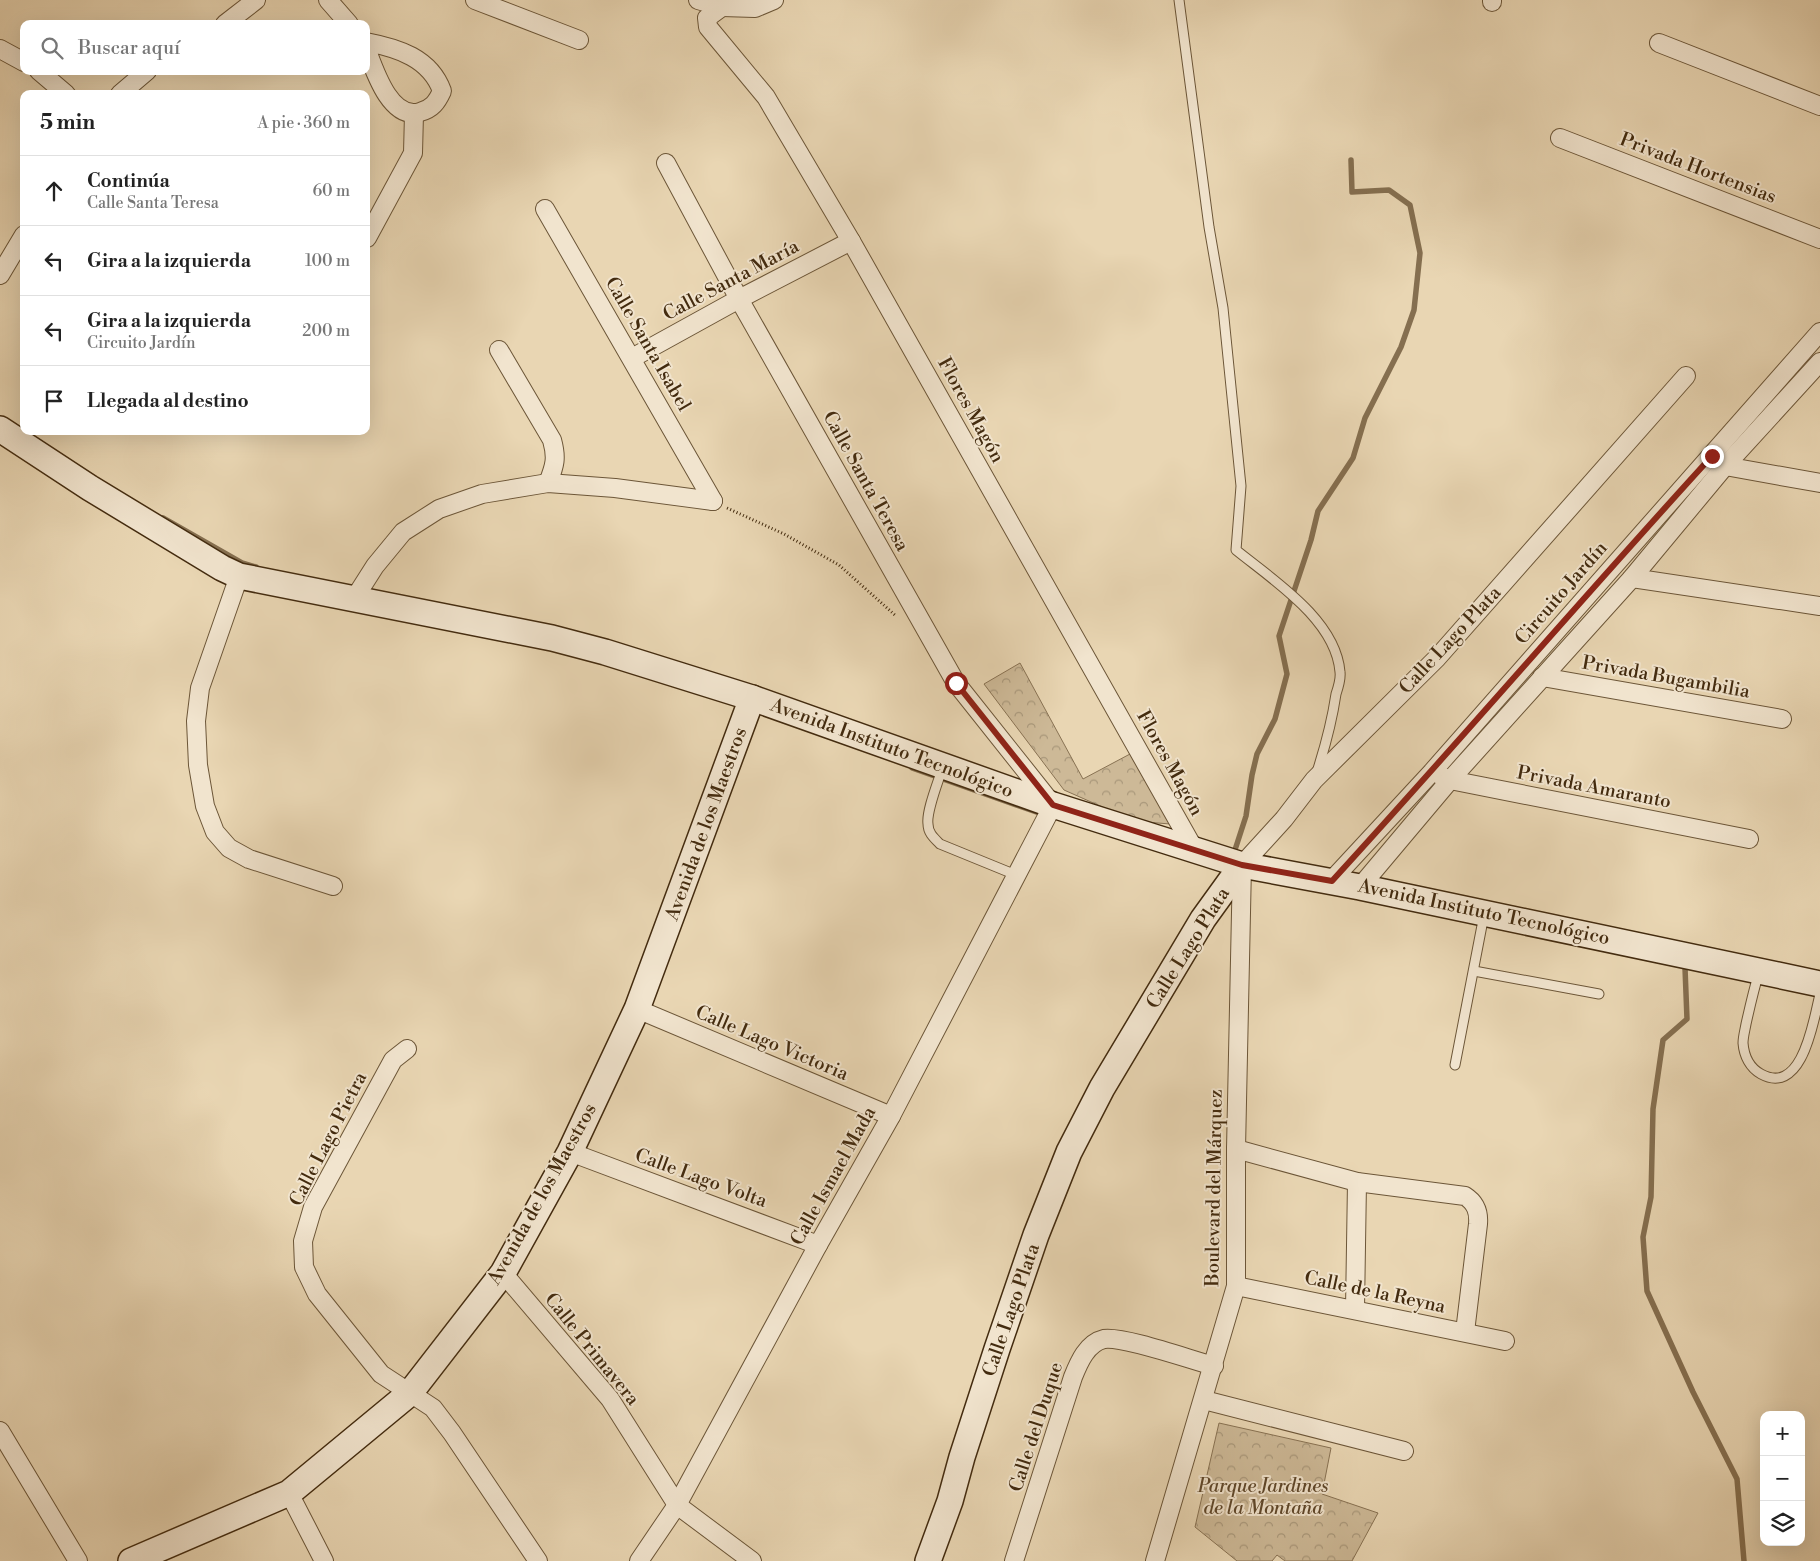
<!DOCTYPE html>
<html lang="es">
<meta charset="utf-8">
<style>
:root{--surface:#fff;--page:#f2f2f2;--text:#222;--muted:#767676;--line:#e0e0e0}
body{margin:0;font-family:"Libre Bodoni",serif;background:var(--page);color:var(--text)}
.controls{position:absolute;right:15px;bottom:15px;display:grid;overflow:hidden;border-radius:10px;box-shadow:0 5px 20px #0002}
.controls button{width:45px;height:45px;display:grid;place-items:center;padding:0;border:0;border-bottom:1px solid var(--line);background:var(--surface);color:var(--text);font:25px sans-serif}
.stop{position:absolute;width:15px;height:15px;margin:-11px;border:4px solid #8f2418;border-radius:50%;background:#fff}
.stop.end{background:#8f2418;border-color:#fff;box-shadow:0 1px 5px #0008}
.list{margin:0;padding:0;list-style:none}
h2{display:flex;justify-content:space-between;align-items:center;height:65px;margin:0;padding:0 20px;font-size:21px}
h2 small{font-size:16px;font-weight:400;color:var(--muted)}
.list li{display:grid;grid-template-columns:32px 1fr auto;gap:15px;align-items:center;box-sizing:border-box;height:70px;padding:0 20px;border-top:1px solid var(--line)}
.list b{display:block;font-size:19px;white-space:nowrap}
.list p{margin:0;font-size:16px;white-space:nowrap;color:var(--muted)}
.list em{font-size:16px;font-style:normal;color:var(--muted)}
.icon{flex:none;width:28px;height:28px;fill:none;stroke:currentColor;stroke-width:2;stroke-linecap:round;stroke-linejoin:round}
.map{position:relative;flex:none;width:1820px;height:1561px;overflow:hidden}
.search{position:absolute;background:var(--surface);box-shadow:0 5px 20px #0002;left:20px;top:20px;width:350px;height:55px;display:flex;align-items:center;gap:12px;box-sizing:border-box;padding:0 18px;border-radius:10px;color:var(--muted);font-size:19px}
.panel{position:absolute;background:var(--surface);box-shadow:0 5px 20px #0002;left:20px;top:90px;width:350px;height:345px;border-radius:10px}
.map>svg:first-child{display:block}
.park{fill:url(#park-crowns);stroke:#887253}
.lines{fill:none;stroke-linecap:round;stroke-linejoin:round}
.stream{stroke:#856f50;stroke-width:5.5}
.lane-casing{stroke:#6c5638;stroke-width:11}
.street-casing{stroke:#6c5638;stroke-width:20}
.secondary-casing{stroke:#432b0f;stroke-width:28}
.path{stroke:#432b0f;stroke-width:3;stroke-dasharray:1 2.5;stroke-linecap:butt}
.lane{stroke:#f1e4ce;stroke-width:9}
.street{stroke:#f1e4ce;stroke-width:18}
.secondary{stroke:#f1e4ce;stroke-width:25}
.route{stroke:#8f2418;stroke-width:6}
.labels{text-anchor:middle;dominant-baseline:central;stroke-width:4;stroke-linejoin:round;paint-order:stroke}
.street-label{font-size:19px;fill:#432b0f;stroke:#f1e4ce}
.park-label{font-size:19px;font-style:italic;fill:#5f472a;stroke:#f1e4ce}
</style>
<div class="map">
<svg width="1820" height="1561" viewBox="0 0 1820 1561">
<defs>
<pattern id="park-crowns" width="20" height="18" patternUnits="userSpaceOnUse" patternTransform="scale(1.25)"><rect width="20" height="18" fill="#cdb997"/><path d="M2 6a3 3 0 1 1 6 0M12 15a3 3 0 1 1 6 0" fill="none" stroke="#a8977a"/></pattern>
</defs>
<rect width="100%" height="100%" fill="#e9d6b3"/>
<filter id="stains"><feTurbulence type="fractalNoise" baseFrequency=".004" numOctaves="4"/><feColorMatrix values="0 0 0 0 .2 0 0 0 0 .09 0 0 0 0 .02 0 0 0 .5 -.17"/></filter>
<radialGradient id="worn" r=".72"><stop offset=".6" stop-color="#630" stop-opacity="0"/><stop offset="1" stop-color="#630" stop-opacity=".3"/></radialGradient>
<g class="park">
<path d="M1020,663l63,116 47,-25 40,70 -36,-3 -70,-31 -80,-106z"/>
<path d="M1219,1423l112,25 -9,46 56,19 -26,48h-67l-8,-6 -5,6h-35l-42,-34z"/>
</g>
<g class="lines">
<g class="stream">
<path d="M163,518l79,45 14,4"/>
<path d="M912,768l133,47"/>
<path d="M1233,856l13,-40 6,-41 5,-21 18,-35 12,-45 -8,-38 32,-96 7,-29 35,-53 12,-40 36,-71 13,-37 6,-57 -10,-48 -21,-15 -37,2 -1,-32"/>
<path d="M1685,968l2,51 -24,21 -10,69 -2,88 -8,40 4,54 46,101 44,87 7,82"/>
</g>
<defs>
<g id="lane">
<path d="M1179,0l30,227 14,81 18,178 -5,64c37,30 100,70 104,122 1,7 -2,16 -4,22 -4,27 -11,53 -19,78"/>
<path d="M943,766c-4,14 -17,45 -15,58 0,9 6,14 12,20l76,31"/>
<path d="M1474,971l125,23"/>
<path d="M1759,972c-5,17 -9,34 -13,52 -1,6 -3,13 -3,19 1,13 7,25 18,31 42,23 53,-56 59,-80"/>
<path d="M1455,1065l29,-150"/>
</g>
<g id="street">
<path d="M328,0l21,24"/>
<path d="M475,0l104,40"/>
<path d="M698,0l24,7 33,1 19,-8"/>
<path d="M1492,2v-2"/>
<path d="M722,7l-15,11 1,9 58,70 85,144 343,608"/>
<path d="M225,24l31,-24"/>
<path d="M366,42c32,6 64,16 76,49 -5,11 -10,18 -22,21 -30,9 -46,-43 -54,-64"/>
<path d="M1659,43l161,63"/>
<path d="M0,49l24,13"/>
<path d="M39,71l27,23"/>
<path d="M120,94l27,-23"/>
<path d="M1560,138l260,101"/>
<path d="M545,209l168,292"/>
<path d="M367,238l46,-85 1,-39"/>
<path d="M0,275l24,-40"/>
<path d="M499,350l53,90c5,18 3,25 -4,43"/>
<path d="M632,358l107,-59 112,-58"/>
<path d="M1725,466l95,17"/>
<path d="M239,576l-39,112 -4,33 2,44 7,41 10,26 14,16 20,11 84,27"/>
<path d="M1632,578l188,28"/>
<path d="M354,599l21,-33 28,-34 36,-23 43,-15 66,-11 67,5 98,13"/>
<path d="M1542,677l240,42"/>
<path d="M1441,776l9,4 299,59"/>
<path d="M1331,881l101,-109 388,-440"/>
<path d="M1360,887l90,-107 182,-202 93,-112 95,-104"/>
<path d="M637,1009l254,107"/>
<path d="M407,1049l-14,11 -80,147 -10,34 1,26 13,27 64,80 52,34 19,25 86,128"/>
<path d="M1236,1149l121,33 108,14c11,7 14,16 13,28l-13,108"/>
<path d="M570,1152l248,93"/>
<path d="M503,1273l107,126 67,106 75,56"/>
<path d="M1236,1286l269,55"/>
<path d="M1355,1309l2,-127"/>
<path d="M1204,1400l200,51"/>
<path d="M0,1431l78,130"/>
<path d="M289,1493l35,68"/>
<path d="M639,1561l38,-56 141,-260 73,-129 162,-311 -97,-122 -217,-384 -73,-136"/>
<path d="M1014,1561l59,-184c6,-15 14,-34 31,-38 20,-3 87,21 110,27"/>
<path d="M1155,1561l81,-275v-137l6,-284 42,-46 30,-39 123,-122 249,-282"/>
</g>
<g id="secondary">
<path d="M0,429l90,59 132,80 17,8 313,62 53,14 147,46 301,107 189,60 118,22 460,97"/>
<path d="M131,1561l158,-68 121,-100 93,-120 67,-121 67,-143 115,-311"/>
<path d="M928,1561l22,-60 12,-44 35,-108 39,-114 33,-83 33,-64 101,-169 39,-54"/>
</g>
</defs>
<use href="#lane" class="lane-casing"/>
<use href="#street" class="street-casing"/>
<use href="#secondary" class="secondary-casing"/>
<path class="path" d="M727,508l57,26 55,31 57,51"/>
<use href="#lane" class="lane"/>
<use href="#street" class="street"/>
<use href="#secondary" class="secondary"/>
</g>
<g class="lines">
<path class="route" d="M956,683l97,122 189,60 90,16c128,-140 252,-285 380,-425"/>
</g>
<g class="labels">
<g class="street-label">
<text transform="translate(1698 168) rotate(21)">Privada Hortensias</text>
<text transform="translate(731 280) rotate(-28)">Calle Santa María</text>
<text transform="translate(648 344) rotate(60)">Calle Santa Isabel</text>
<text transform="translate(971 410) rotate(61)">Flores Magón</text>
<text transform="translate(866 481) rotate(61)">Calle Santa Teresa</text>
<text transform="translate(1561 593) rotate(-49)">Circuito Jardín</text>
<text transform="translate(1450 640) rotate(-47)">Calle Lago Plata</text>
<text transform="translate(1666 677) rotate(10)">Privada Bugambilia</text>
<text transform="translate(892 748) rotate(20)">Avenida Instituto Tecnológico</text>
<text transform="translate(1170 763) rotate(61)">Flores Magón</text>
<text transform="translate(1594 787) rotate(11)">Privada Amaranto</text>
<text transform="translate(706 824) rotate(-70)">Avenida de los Maestros</text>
<text transform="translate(1484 912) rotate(12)">Avenida Instituto Tecnológico</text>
<text transform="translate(1188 948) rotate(-58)">Calle Lago Plata</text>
<text transform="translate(772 1043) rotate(23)">Calle Lago Victoria</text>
<text transform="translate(328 1139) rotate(-63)">Calle Lago Pietra</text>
<text transform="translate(833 1176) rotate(-61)">Calle Ismael Mada</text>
<text transform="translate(701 1178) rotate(20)">Calle Lago Volta</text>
<text transform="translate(1214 1188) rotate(-89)">Boulevard del Márquez</text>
<text transform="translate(542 1194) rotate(-61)">Avenida de los Maestros</text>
<text transform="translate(1375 1292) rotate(12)">Calle de la Reyna</text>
<text transform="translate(1011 1310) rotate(-71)">Calle Lago Plata</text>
<text transform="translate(592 1349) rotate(51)">Calle Primavera</text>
<text transform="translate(1036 1427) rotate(-72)">Calle del Duque</text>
</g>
<g class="park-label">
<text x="1263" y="1486">Parque Jardines<tspan x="1263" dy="22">de la Montaña</tspan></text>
</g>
</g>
<rect width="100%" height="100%" filter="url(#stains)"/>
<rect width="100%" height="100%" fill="url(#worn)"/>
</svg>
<div class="controls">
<button>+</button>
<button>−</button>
<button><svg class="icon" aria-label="layers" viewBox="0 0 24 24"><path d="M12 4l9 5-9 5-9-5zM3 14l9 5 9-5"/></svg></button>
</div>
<div class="stop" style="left:956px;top:683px"></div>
<div class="stop end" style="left:1712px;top:456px"></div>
<div class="search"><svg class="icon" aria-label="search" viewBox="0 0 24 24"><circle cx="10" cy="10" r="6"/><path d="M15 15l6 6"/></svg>Buscar aquí</div>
<section class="panel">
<h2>5 min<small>A pie · 360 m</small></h2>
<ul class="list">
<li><svg class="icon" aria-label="ahead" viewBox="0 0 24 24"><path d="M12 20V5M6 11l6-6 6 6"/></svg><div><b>Continúa</b><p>Calle Santa Teresa</p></div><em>60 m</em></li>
<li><svg class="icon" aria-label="left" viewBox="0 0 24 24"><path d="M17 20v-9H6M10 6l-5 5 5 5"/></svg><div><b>Gira a la izquierda</b></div><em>100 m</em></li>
<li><svg class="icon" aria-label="left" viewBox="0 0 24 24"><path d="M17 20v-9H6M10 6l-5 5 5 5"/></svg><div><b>Gira a la izquierda</b><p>Circuito Jardín</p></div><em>200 m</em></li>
<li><svg class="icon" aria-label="arrive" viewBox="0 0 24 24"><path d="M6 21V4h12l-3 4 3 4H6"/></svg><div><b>Llegada al destino</b></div></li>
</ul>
</section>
</div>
